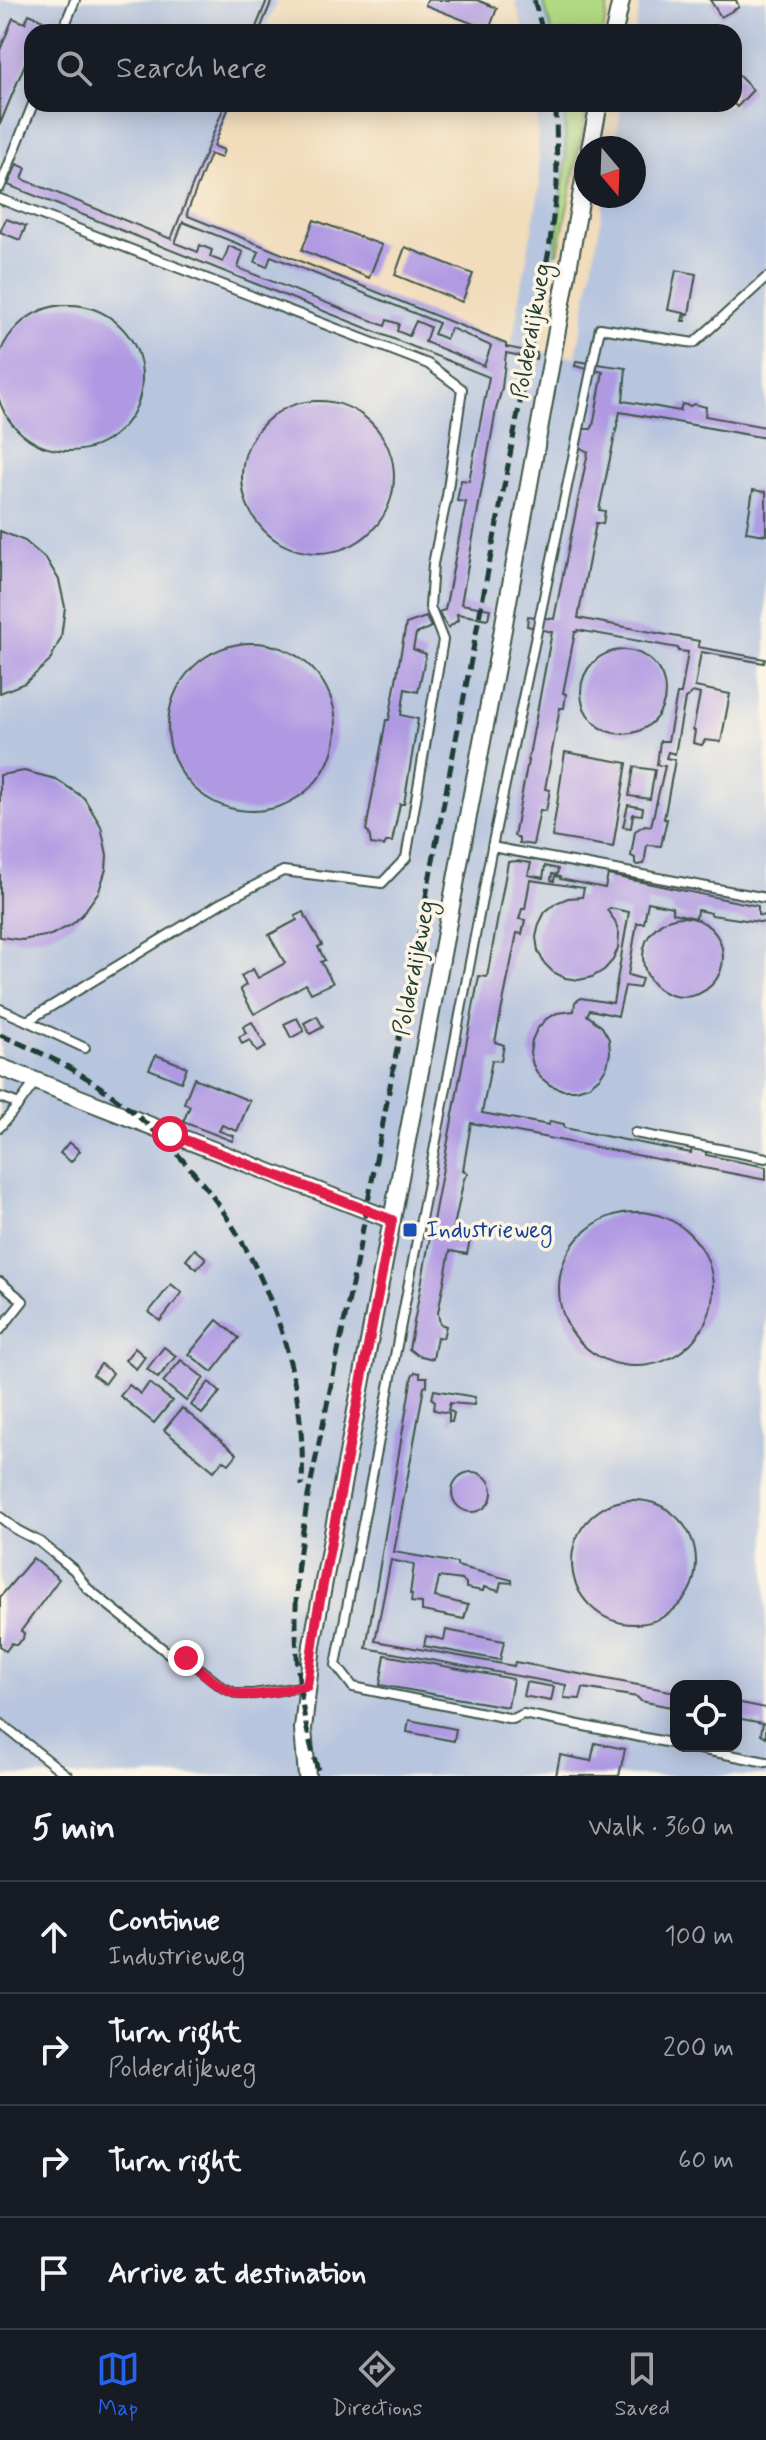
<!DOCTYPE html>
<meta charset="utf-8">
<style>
:root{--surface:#171b24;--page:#242831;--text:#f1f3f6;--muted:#9ea1a6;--line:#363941;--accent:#2563eb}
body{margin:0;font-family:Mynerve,sans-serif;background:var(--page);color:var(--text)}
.controls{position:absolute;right:24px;bottom:24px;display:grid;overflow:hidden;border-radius:16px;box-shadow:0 4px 20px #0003}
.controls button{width:72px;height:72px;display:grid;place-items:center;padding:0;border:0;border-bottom:2px solid var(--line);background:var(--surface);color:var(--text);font:40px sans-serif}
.compass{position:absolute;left:574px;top:136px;width:72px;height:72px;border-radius:50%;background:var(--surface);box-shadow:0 4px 20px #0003;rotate:161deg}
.stop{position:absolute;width:24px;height:24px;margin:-18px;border:6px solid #e11d48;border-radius:50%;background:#fff}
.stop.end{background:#e11d48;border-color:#fff;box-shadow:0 2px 8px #0008}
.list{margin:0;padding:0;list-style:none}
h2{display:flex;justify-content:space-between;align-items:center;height:104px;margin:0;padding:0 32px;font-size:34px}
h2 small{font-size:26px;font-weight:400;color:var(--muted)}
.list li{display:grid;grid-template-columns:52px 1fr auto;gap:24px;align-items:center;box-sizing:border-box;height:112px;padding:0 32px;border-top:2px solid var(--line)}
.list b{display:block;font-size:30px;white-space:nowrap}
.list p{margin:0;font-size:26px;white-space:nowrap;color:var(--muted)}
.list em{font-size:26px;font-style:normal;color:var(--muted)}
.icon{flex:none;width:44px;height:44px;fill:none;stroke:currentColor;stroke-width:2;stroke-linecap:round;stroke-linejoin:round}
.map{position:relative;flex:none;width:766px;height:1776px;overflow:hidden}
.search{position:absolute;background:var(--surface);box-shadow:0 4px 20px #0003;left:24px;right:24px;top:24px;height:88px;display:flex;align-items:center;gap:20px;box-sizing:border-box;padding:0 28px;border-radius:24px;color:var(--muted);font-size:30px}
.sheet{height:552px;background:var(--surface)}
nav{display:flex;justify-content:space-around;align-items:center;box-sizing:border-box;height:112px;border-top:2px solid var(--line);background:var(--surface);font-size:22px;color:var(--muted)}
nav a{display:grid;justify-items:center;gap:4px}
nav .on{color:var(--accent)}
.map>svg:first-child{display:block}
.industrial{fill:#b7c5de;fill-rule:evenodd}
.green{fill:#b1d882;stroke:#688a5b;stroke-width:2}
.building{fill:#af99e3;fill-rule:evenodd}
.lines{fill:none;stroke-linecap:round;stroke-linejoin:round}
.lane-casing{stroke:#3e5548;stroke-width:12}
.street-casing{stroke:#3e5548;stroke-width:20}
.lane{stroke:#fff;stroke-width:8}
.street{stroke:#fff;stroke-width:16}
.rail{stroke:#1f3d34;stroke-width:5;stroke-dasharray:12 6;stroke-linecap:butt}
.route{stroke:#e11d48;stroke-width:10}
.transit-dot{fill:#1a4fb4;stroke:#fcf5e5;stroke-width:3}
.labels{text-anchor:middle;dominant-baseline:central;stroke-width:7;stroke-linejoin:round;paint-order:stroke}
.street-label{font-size:24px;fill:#1f3d34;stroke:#fcf5e5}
.transit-label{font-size:24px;fill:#164399;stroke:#fcf5e5;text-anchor:start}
</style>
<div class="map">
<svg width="766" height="1776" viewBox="0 0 766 1776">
<rect width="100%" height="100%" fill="#fcf5e5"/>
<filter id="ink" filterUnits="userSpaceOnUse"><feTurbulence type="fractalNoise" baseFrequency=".0125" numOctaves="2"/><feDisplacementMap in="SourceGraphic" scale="16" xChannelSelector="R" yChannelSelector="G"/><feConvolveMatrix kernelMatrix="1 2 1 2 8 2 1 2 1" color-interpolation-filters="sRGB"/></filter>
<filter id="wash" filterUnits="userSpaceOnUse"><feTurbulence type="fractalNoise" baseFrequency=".006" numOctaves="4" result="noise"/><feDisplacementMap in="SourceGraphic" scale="32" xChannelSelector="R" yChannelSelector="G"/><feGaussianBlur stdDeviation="1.8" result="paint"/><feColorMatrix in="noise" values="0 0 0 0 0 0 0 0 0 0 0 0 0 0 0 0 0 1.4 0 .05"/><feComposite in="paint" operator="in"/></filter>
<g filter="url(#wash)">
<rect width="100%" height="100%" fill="#f1dcbb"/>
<g class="industrial">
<path d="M0,0h278l-14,32h-232v72h200l-49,111 328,132 29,-162 -4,-81h29l1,24 -2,63 -6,45 -20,115 38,6 29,-161h29v-48h-20l8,-44h112v-72h-99l5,-32h126v1776h-766zM676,1686h60v60h-60z"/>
<path d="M515,0h28l9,32h-28z"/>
</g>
<g class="green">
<path d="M543,0h66l-6,32h-51z"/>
<path d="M565,104h23l-30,149h-3l11,-91z"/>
</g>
<g id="blocks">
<g class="building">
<path d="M267,0h5l-13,32h-5z"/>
<path d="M427,0h50l20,8 -8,22 -64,-25z"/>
<path d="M710,0h26l3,7 -18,10z"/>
<path d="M29,14l14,6 -5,12h-6v15l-32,77v-74l13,-32 12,5z"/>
<path d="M734,71l19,19 -16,17 -3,-3z"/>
<path d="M225,104h5l-16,42 10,4 -3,8 -11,-4 -23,59 1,3 318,128v3l31,6 -1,6 -30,-6 -4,35 -6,22 -35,194 29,5 -2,10 -31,-5 1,6 -10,8 -10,-16 7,-2 21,-108 -9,-1 4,-21 8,1 20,-104 -481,-192 9,-21 9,4 -4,11 149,60zM183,222l76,30 -4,10 12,5 4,-11 168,67 -5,11 12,5 5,-11 40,18 -7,20 -59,-24 5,-15 -14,-6 -7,15 -12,-5 2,-7 -12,-4 -2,6 -147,-58 5,-16 -14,-6 -6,16 -13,-5 2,-7 -12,-5 -2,7 -23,-9z"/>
<path d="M6,219l20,7 -6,14 -20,-8z"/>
<path d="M314,220l68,25 -13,33 -67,-28z"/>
<path d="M405,247l68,27 -11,28 -67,-27z"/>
<path d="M676,270l20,4 -7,40 -3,-1 -1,8h-3l2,-8 -16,-3z"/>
<circle cx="69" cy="378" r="73"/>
<path d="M576,361l50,7 -3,33 57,10 2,-7 8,2 4,-2 12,3 -1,9 61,11v11l-146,-26 -21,98 6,1 -2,13 -7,-1 -18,95 121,23 -1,6 67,12 -1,4 -63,-11 -6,35 35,7 -9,48 -16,-2 -3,5 -9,-2 2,-12 -2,-1 7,-36 -7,-2 -8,7 -10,55 -7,-2 -2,6 9,2 -11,59h3l-6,27 -14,-1 -3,19 -6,1 -3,-1v-6l-4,-2 4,-25 10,-6 6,1 14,-60 -8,-1 3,-24h8l9,-47h4l7,-42 -10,-1v-3l-100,-18 -1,2h-2l-12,61 3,1 -2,14h-4l-15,81 5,1 -4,21 -6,-1 -7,35 -14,-2v-5l-5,-2 38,-204 -25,-6 1,-10 26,3 34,-167 -9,-5 3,-18h9l2,-3 10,-54 -28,-6z"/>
<circle cx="318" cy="477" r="76"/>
<path d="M753,490l13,2v43l-20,-3z"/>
<path d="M0,531l25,10 22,19 12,20 6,27 -4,31 -12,24 -24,21 -25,10z"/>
<path d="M426,617l5,10 -15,7 -3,15 13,5 -8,38 -13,-3 -4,26 17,4 -14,85h-4l-8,38h-6l-2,4 -13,-2 -2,-11 -3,-3 20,-110h3l17,-96z"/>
<circle cx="252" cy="727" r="84"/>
<circle cx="623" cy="692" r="42"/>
<path d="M565,752l62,11 -14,84 -61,-10z"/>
<path d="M634,767l21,3 -5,29 -21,-3z"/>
<path d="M24,771l32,8 28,19 17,28 6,29 -1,14 -7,22 -17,24 -11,10 -20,10 -29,5 -22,-3v-162z"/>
<path d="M628,805l15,3 -1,7 -9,-1 -2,14 -8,-1z"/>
<path d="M517,861l14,2 -3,12 15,3 2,-12 13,3 -1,6 -5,-1 -1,6 3,1 1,-5 5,1v2l45,9 3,-13 150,31v9l8,1v7l-55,-8v-2l-14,-3 -1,8 -10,-2 -13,-3 -1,-6 -24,-5 -4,21h-7l-9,52 14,4 -3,9 -14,-2 -7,30 -28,-6 -3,5 15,12 7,12 1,14 -3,13 -7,11 -11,9 -13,4h-13l-13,-5 -11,-9 -6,-11 -3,-12 2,-13 5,-11 9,-10 11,-6 17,-2 1,-9 6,-4 32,5 16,-91 -19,-4 -3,2 8,11 4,13 -1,14 -5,12 -9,10 -12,7 -13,3 -14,-2 -12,-6 -9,-9 -6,-12 -2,-14 3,-13 6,-12 11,-9 12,-5 14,-1 2,-9 -54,-8 -5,29h-3l-3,10 6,1 -3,14 -5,-1 -22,109 9,3 -3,16 -9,-1 -10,53 67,12 1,-4 14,3v4l127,25 1,-5 14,3v4l60,12v13l-295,-57 -8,47 5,4 -4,5 -11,52 18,4 -4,19 -17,-3 -12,62 2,11 6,2 -3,12 -6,-1 -4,22 -16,-4 -8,-6 70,-373 8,1 21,-115z"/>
<path d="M303,912l19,33 -4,2 7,13 -4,2 12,21 -22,10 -5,-9 -52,30 -14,-25 6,-4 -5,-9 12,-7 5,9 27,-15 -16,-28 28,-15 -2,-4z"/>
<circle cx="683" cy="957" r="40"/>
<path d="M317,1016l6,11 -13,7 -6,-11z"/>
<path d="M297,1018l7,13 -13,7 -7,-14z"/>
<path d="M252,1022l14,25 -9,5 -7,-12 -8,4 -3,-7 7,-4 -3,-6z"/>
<path d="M156,1055l31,12 -6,15 -32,-13z"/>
<path d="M194,1078l56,23 -13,30 -15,-6 -3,6 15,5 -2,5 -49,-19 7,-16 -6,-3z"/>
<path d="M69,1142l11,9 -9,11 -11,-9z"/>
<circle cx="636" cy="1289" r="77"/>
<path d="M195,1249l11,9 -9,11 -11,-9z"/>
<path d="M171,1284l11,9 -22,28 -11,-9z"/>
<path d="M217,1320l22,18 -27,34 -23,-18z"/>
<path d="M164,1347l12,9 -18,22 -11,-9z"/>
<path d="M135,1348l10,9 -9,12 -11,-9z"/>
<path d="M181,1360l23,18 -18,23 -23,-19z"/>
<path d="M101,1364l12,9 -8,11 -12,-9z"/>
<path d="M415,1372l5,1v4h7v9l-3,1 -30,165 63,11v3l55,14v3l-11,-1 -2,9 -15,-4 -1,4 -17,-3v-5l-4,-3 -23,-3 -4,20 33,8 -4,14 -42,-8v-8l-11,-1 1,-8h-2l4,-29 -23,-5 -16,81 139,25 1,-4 161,30v16l-35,-7 -4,-4 -54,-9 -3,11 -16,-1 2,-13 -200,-37 46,-272z"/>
<path d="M209,1382l11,10 -18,22 -11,-9z"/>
<path d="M149,1383l23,18 -18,22 -34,-27 9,-11 12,9z"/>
<path d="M434,1390l41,7 -1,8 -24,-2 -2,7 6,3 -2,9h-3v-9l-15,-3 1,-9 -3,-2z"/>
<path d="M182,1408l55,46 -8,10 -6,-4 -9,11 -50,-41z"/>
<circle cx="472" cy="1492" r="20"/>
<circle cx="634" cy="1562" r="62"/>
<path d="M33,1558l26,21 -38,52 3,2 -1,6 -7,6 -4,-2 -6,8 -6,-5v-49z"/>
<path d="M446,1630l58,11 -4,19 -76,-14 2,-10 18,4z"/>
<path d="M385,1655l128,24 -5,28 -128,-22z"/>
<path d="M526,1682l28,5 -3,14 -28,-5z"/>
<path d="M736,1702l30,6v29l-5,-3 2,-11 -27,-5z"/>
<path d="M409,1720l47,9 -2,12 -47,-9z"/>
<path d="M595,1743l30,6 -6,27h-63l4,-21 31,6z"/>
</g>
</g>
</g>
<g filter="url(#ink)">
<use href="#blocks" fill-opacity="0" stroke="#3e5548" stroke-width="2"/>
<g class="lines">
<defs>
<g id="lane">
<path d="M62,32l13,-32"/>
<path d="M0,187l33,-83"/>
<path d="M0,199l428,165 34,25 -15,107 -14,68 -3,43 13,33 -37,218 -24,25 -99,-12 -62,32 -194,118 -27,-12"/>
<path d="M492,847l274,51"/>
<path d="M27,1021l58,27"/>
<path d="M0,1097l19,7 17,-23"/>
<path d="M0,1127l19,-23"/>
<path d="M635,1133l131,25"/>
<path d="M0,1282l23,19 -23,29"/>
<path d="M0,1517l17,13 23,12 34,28 13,18 81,65 18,5 36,29 15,7h16l54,-8"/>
<path d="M0,1723l68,53"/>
<path d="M676,1744l-153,-30 -10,5 -160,-32 -17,-22 156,-818 108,-519 94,15 72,-65"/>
<path d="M684,1746l82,16"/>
</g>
<g id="street">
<path d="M614,32l7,-32"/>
<path d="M590,148l9,-44"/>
<path d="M0,1067l392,153"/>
<path d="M307,1776l-4,-47 9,-84 187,-994 87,-482"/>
</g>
</defs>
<use href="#lane" class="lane-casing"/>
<use href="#street" class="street-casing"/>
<use href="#lane" class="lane"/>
<use href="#street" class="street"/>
<g class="rail">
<path d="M534,0l9,32"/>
<path d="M0,1035c36,15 71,31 103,54 128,91 206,239 199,397"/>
<path d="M298,1562c-5,73 -2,144 22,214"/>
<path d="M297,1571l11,-75 47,-226 194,-1020 8,-65 -1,-81"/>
</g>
</g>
</g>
<g class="lines" filter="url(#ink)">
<path class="route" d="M170,1134l222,86 -75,396 -10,70c-22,2 -47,12 -69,8 -20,-5 -37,-24 -52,-36"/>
</g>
<rect class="transit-dot" x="402" y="1222" width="16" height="16" rx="4"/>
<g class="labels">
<g class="street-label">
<text transform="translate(532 331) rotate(-80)">Polderdijkweg</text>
<text transform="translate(415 968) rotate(-79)">Polderdijkweg</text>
</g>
<g class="transit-label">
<text x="426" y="1230">Industrieweg</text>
</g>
</g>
</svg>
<div class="controls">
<button><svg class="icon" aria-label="locate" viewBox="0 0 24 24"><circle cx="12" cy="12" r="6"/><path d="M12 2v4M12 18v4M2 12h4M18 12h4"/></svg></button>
</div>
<svg class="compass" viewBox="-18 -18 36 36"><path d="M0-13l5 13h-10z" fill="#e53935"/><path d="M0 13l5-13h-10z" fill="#9ea1a6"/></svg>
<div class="stop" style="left:170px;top:1134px"></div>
<div class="stop end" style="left:186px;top:1658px"></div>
<div class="search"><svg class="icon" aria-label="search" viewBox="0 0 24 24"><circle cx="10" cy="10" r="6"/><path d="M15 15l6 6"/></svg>Search here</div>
</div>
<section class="sheet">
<h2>5 min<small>Walk · 360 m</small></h2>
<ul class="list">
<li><svg class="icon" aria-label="ahead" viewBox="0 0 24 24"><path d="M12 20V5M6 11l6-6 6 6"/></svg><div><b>Continue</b><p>Industrieweg</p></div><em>100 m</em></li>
<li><svg class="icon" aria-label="right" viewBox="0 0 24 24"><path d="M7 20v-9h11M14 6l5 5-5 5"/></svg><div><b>Turn right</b><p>Polderdijkweg</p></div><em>200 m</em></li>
<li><svg class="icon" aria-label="right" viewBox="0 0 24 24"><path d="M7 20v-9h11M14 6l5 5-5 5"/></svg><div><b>Turn right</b></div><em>60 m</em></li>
<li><svg class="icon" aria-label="arrive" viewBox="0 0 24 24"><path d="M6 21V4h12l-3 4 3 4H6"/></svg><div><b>Arrive at destination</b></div></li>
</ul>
</section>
<nav>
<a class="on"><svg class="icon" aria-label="map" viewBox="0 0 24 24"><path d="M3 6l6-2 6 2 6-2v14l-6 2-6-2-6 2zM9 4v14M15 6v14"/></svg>Map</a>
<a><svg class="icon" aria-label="directions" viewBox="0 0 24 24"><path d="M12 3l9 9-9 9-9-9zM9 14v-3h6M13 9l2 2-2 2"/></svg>Directions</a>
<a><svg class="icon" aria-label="saved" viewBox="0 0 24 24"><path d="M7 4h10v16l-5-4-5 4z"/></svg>Saved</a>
</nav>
